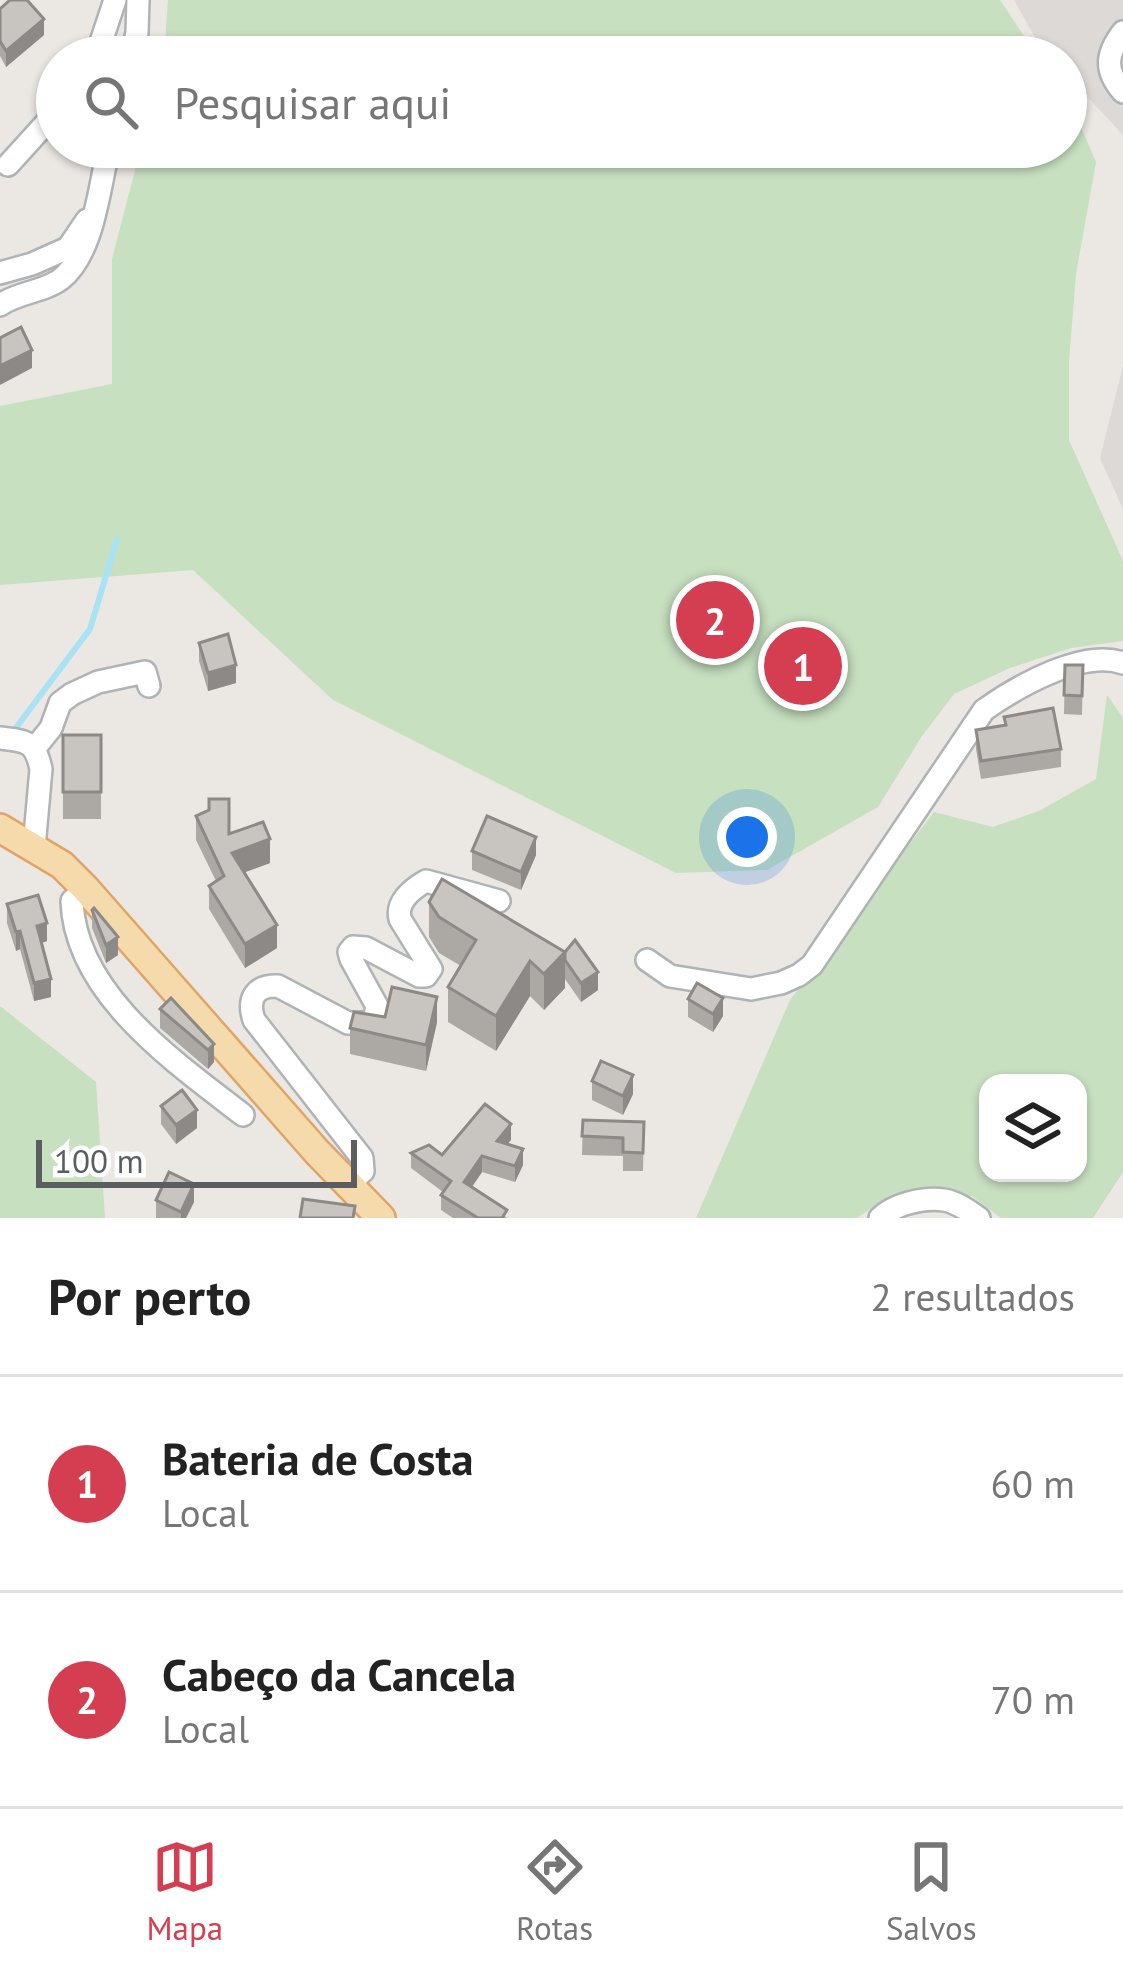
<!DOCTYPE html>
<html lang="pt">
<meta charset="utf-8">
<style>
:root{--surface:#fff;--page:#f2f2f2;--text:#222;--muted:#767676;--line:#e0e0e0;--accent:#d43e50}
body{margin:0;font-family:"PT Sans",sans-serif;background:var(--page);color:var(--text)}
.controls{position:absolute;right:36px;bottom:36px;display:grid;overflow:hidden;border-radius:24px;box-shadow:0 3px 9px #0004}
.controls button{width:108px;height:108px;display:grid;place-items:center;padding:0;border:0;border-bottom:3px solid var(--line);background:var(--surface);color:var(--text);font:60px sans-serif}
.scale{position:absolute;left:36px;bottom:30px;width:321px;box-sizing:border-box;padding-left:12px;border:6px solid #5a5e61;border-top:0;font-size:33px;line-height:42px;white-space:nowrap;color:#5a5e61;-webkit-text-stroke:9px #fff;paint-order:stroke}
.you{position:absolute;left:747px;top:837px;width:42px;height:42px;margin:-30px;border:9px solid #fff;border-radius:50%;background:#1a73e8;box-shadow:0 0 0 18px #1a73e833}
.badge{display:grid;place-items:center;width:78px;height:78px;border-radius:50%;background:var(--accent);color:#fff;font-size:39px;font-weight:700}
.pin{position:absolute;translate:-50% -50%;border:6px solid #fff;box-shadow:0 3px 12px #0006}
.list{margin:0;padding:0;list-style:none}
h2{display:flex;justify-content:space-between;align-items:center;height:156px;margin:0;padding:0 48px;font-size:51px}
h2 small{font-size:39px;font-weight:400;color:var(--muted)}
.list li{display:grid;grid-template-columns:78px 1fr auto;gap:36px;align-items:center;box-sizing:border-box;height:216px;padding:0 48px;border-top:3px solid var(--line)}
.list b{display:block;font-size:45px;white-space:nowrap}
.list p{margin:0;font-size:39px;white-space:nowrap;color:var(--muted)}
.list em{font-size:39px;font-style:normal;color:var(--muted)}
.icon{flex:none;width:66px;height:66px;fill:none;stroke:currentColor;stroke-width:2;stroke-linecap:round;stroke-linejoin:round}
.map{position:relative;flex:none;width:1123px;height:1218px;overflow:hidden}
.search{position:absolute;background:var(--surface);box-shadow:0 3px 9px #0004;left:36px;right:36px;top:36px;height:132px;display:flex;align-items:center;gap:30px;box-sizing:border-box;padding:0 42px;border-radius:66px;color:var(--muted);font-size:45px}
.sheet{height:588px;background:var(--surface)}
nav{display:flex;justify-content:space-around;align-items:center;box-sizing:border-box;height:168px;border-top:3px solid var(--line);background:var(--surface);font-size:33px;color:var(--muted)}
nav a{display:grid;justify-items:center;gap:6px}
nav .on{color:var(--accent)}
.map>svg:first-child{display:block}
.industrial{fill:#ddd9d6}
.green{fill:#c7e0c0;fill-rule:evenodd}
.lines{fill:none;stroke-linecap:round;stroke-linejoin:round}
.stream{stroke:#a8e2f5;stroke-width:6}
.minor-casing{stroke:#afb3b6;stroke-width:26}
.major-casing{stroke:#e0a565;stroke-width:32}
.minor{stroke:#fff;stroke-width:21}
.major{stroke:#f5dbac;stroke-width:27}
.wall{fill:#aca9a5}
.shaded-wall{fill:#8c8986}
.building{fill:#c8c4c0;stroke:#8c8986;stroke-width:3}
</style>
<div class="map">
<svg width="1123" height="1218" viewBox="0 0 1123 1218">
<rect width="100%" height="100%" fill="#ebe7e2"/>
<g class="industrial">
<path d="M1014,0h109v135l-57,-61v-17h-15l-13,-14z"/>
<path d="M1123,366v143l-23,-51z"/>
</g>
<g class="green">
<path d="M168,0h832l38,57h-874z"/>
<path d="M1066,100l10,15 20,47 -20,112 -7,88v78l54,121v80l-52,7 -61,20 -56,26 -32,42 -44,71 -111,63 -91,3 -343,-173 -140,-130 -193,15v-179l112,-22v-125l29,-112h925z"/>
<path d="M1107,695l16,23v454l-30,46h-92l-29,-22h-55l-38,7 -22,15h-161l94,-218 144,-188 59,15 46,-16 57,-32zM988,1083h90v90h-90z"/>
<path d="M0,1006l96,76 9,136h-105z"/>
</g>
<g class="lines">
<path class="stream" d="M12,733l78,-104 27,-90"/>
<defs>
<g id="minor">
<path d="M1123,32c-17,22 -19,38 0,60"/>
<path d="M96,57l19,-57"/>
<path d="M131,57l6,-24 1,-33"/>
<path d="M8,165l49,-54"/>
<path d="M0,273l32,-9 36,-16 19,-28"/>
<path d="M0,305c18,-13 44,-13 61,-26 33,-26 38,-92 48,-132"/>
<path d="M0,738c27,3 35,3 41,31l-7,78"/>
<path d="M35,748l16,-20 9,-25 12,-9 26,-12 47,-10 4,14"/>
<path d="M85,888l-13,13c3,93 104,162 171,214"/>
<path d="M647,960l23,16 81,13 30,-6 18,-8 13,-10 172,-255c34,-24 99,-61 139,-47"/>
<path d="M348,1185l15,-14 -1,-13 -108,-138c-7,-21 1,-35 24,-34l70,37h21l6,-7 2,-10 -26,-47 -2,-7 4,-5 13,1 53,28h7l5,-7 -31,-50c-4,-17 12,-30 26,-38l73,20"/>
<path d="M880,1218c14,-14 44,-21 64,-18 13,2 25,11 35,18"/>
</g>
<path id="major" d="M0,828l62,37 23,23 232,264 64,66"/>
</defs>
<use href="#minor" class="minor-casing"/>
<use href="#major" class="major-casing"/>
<use href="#minor" class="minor"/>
<use href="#major" class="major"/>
</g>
<g class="wall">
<path d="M0,9l44,26 -38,32 -6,-11z"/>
<path d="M199,643l37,40 -28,8 -9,-30z"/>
<path d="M1065,665h18l-1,50 -18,-1z"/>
<path d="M1004,717l57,32v18l-80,12 -5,-30v-19l28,-5z"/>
<rect x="63" y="735" width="38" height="84"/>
<path d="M196,816l33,18 41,29 -26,9 33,76 -32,20 -36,-59v-23l7,-5 -20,-41z"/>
<path d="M472,851l64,4 -15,35 -49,-20z"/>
<path d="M429,902l136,50 33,38 -17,12 -16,-23v9l-21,22 -14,-14 -34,55 -48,-29v-35l13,-21 -22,-13 -10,-16z"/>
<path d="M7,904l40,37 -5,2 9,54 -17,4 -14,-52 -4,2 -9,-28z"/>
<path d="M92,910l26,45 -12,8 -14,-35z"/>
<path d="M688,999l35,17 -10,16 -25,-15z"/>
<path d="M160,1009l54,35v18l-6,7 -48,-41z"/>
<path d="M385,1017l52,5 -11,49 -76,-17v-26z"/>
<path d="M592,1081l41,13 -10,21 -31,-15z"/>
<path d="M161,1106l36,22 -21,16 -15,-20z"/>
<path d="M583,1120l61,2 -1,49h-20v-15l-41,-1z"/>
<path d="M511,1140l-4,4 16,21 -8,17 -33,-10 -10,15 35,31h-54l-12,-8v-15l2,-3 -32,-24v-15l31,2z"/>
<path d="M156,1200l38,2 -8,16h-30z"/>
</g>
<g class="shaded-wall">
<path d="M44,19v16l-38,32v-16z"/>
<path d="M32,350v18l-32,17v-19z"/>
<path d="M236,665v18l-28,8v-18z"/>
<path d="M536,837v18l-15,35v-18z"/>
<path d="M270,839v24l-38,14v-24z"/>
<path d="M47,923v18l-10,3v-18z"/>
<path d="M277,925v23l-32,20v-24z"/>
<path d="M20,931v18l-4,2v-19z"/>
<path d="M118,937v18l-12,8v-18z"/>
<path d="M565,952v36l-21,22v-36z"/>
<path d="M530,961v35l-34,55v-35z"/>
<path d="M598,972v18l-17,12v-19z"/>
<path d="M51,979v18l-17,4v-18z"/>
<path d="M437,997v25l-11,49v-26z"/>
<path d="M723,998v18l-10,16v-18z"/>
<path d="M214,1044v18l-6,7v-19z"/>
<path d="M633,1075v19l-10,21v-19z"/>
<path d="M197,1110v18l-21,16v-19z"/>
<path d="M511,1124v16l-14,16v-15z"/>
<path d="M523,1149v16l-8,17v-16z"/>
<path d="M482,1156v16l-18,26v-16z"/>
<path d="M194,1184v18l-8,16h-5v-6z"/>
</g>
<g class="building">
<path d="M10,0h17l17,19 -38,32 -6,-10v-32z"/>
<path d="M21,327l11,23 -32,16v-28z"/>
<path d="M228,634l8,31 -28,8 -9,-30z"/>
<path d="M1065,665h18l-1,31 -18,-1z"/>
<path d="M1053,708l8,41 -80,12 -5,-31 30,-5 -2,-8z"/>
<rect x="63" y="735" width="38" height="57"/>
<path d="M209,799h20v35l34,-12 7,17 -38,14 45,72 -32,19 -36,-58 15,-10 -28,-60 13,-6z"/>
<path d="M487,816l49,21 -15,35 -49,-21z"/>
<path d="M442,879l123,73 -21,22 -14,-13 -34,55 -48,-29 28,-47 -37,-23 -10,-15z"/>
<path d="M38,895l9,28 -10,3 14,53 -17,4 -14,-52 -4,1 -9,-28z"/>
<path d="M94,908l24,29 -12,8 -14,-35z"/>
<path d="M575,940l23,32 -17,11 -16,-23v-8z"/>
<path d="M697,983l26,15 -10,16 -25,-15z"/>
<path d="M392,987l45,10 -11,48 -76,-17 4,-16 31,5z"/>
<path d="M171,998l43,46 -6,6 -48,-41z"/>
<path d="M601,1061l32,14 -10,21 -31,-15z"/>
<path d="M182,1090l15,20 -21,15 -15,-19z"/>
<path d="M485,1104l26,20 -14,17 26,8 -8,17 -33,-10 -18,26 43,28 -5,8h-24l-37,-23 10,-14 -40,-28 18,-8 13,10z"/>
<path d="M583,1120l61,2 -1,31 -20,-1v-14l-41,-2z"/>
<path d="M169,1172l25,12 -13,28 -25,-12z"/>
<path d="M303,1199l52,7 -2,12h-53z"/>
</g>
</svg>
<div class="controls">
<button><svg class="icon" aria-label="layers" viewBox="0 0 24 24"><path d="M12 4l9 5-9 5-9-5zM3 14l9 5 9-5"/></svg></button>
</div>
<div class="scale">100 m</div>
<div class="you"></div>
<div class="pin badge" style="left:803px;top:666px">1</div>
<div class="pin badge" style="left:715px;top:620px">2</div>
<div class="search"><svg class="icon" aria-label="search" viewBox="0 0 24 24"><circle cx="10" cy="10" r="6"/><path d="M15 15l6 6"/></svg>Pesquisar aqui</div>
</div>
<section class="sheet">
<h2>Por perto<small>2 resultados</small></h2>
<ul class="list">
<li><span class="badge">1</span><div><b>Bateria de Costa</b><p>Local</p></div><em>60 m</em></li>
<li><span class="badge">2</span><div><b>Cabeço da Cancela</b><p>Local</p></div><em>70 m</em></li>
</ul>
</section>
<nav>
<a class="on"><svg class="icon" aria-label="map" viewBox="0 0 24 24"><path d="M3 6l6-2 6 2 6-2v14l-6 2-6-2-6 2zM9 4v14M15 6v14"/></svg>Mapa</a>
<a><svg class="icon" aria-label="directions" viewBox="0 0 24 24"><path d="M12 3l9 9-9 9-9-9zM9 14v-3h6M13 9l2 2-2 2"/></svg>Rotas</a>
<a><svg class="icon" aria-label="saved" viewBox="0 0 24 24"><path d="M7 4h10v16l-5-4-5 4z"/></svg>Salvos</a>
</nav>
